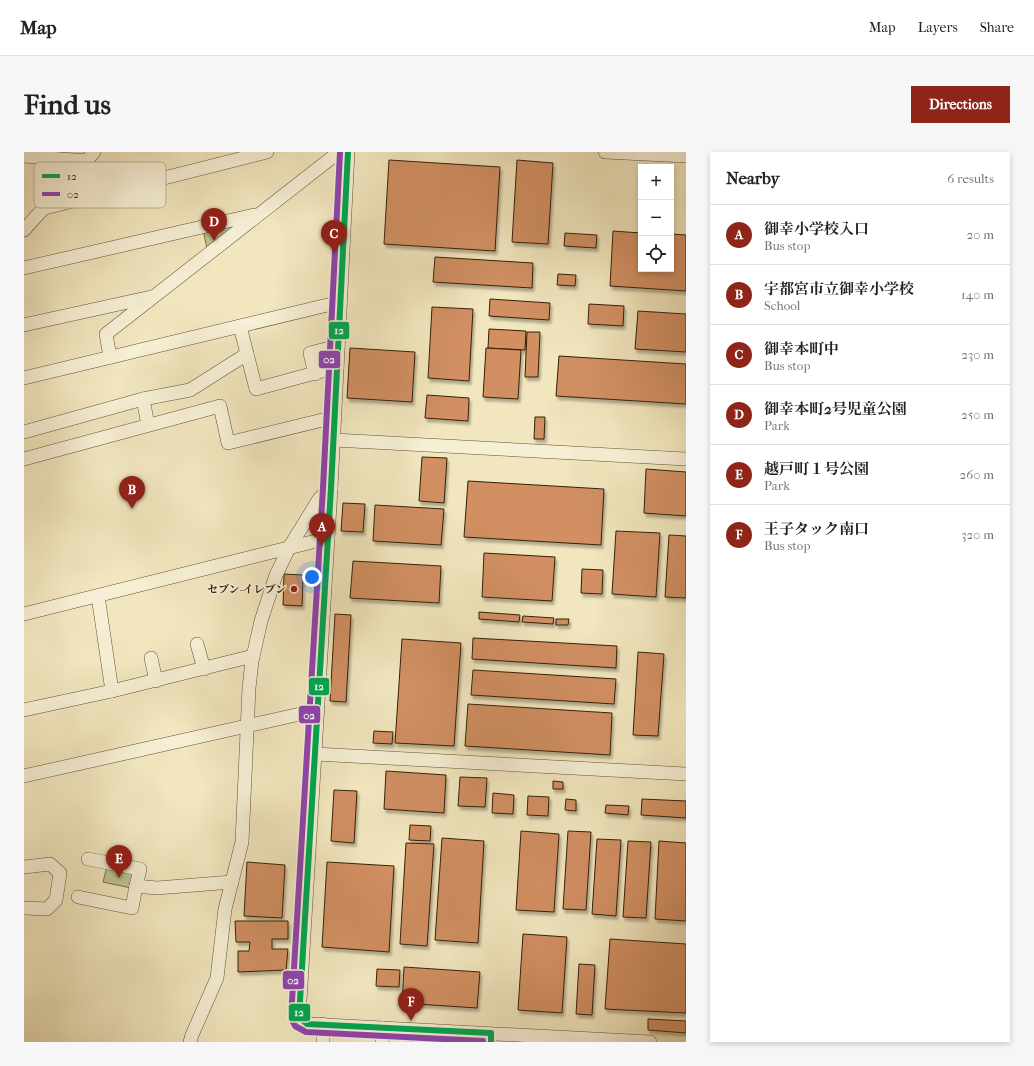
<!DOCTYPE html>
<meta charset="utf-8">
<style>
:root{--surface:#fff;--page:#f6f6f6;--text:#222;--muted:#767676;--line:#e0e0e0;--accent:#8f2418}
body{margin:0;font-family:"IM FELL French Canon","Noto Serif JP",serif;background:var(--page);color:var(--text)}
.controls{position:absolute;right:12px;top:12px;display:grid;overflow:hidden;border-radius:0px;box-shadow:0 2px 6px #0003}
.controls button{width:36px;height:36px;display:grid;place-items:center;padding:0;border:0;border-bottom:1px solid var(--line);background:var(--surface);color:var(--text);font:20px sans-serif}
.you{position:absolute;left:288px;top:425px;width:14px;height:14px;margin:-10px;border:3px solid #fff;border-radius:50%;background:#1a73e8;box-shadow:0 0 0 6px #1a73e833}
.badge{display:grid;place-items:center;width:26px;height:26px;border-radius:50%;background:var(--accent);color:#fff;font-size:13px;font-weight:700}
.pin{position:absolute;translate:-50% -33px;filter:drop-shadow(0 1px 2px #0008)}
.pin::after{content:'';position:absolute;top:21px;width:14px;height:12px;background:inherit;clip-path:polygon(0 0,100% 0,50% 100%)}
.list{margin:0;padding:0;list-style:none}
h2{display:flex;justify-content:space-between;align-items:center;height:52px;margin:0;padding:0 16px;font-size:17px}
h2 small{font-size:13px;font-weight:400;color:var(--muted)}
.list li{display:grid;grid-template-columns:26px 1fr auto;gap:12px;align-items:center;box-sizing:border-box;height:60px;padding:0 16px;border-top:1px solid var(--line)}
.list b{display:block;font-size:15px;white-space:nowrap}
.list p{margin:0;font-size:13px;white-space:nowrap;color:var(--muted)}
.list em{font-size:13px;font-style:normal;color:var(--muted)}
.icon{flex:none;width:22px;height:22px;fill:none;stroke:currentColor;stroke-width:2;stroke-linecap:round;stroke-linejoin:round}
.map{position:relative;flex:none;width:662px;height:890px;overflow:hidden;border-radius:0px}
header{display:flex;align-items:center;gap:24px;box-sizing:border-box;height:56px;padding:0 20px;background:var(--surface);border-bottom:1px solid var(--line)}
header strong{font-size:19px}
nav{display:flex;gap:22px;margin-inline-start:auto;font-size:14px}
.intro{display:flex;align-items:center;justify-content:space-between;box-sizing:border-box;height:96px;padding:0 24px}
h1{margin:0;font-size:28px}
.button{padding:10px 18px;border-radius:0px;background:var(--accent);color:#fff;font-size:14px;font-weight:700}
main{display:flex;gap:24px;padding:0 24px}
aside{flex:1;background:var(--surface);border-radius:0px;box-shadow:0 2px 6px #0003}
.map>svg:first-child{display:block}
.green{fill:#bdc48f;stroke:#79724b}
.building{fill:#d18f62;stroke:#352007;filter:url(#shadow)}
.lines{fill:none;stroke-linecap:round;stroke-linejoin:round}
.minor-casing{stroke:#645235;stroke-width:14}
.minor{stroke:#f6efd5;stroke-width:13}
.bus-1-casing{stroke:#f6efd5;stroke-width:9}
.bus-2-casing{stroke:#f6efd5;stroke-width:9}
.bus-1{stroke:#00a651;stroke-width:6}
.bus-2{stroke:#8e44ad;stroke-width:6}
.poi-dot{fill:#8f2418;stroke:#f6efd5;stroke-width:1.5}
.labels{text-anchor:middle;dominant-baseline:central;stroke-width:3;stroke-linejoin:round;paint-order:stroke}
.poi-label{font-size:11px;font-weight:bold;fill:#352007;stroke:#f6efd5;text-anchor:end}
.key{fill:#f6efd5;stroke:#bcb197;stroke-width:1}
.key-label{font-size:11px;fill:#352007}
.line-badge{stroke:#f6efd5;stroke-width:1.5}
.badge-label{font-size:11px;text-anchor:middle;font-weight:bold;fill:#fff}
</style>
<header>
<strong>Map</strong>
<nav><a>Map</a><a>Layers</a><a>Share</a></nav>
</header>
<div class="intro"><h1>Find us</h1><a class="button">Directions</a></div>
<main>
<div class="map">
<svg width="662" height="890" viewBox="0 0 662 890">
<defs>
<filter id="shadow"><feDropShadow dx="2" dy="3.5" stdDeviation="1" flood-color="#0004"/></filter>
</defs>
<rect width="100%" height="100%" fill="#f1e6be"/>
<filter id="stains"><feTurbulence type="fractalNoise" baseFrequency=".005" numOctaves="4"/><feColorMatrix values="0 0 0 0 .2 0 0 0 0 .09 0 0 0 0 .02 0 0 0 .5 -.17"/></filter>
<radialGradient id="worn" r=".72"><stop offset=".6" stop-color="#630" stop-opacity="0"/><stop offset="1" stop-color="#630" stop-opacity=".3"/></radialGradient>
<g class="green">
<path d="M212,71l1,6 -29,24 -5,-23z"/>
<path d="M83,714l24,5 2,4 -2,13 -28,-6z"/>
</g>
<g class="building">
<path d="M365,8l111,7 -5,84 -111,-7z"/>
<path d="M493,8l36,3 -5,81 -36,-2z"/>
<path d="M589,79l28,2v36h30v-35l15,1v56l-76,-5z"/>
<path d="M541,81l32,2 -1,13 -32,-2z"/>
<path d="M411,105l98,6 -1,25 -99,-6z"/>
<path d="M534,122l18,1 -1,11 -18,-1z"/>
<path d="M466,147l60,4 -1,17 -60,-4z"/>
<path d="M565,152l35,2 -1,20 -35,-2z"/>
<path d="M408,155l41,2 -4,72 -41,-3z"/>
<path d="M614,159l48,3v38l-51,-3z"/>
<path d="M465,177l37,2 -1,19 -37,-2z"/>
<path d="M503,180h13l-2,45h-13z"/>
<path d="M326,196l65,4 -3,50 -65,-4z"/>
<path d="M462,196l35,2 -3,49 -35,-2z"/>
<path d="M535,204l127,8v40l-130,-8z"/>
<path d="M403,243l42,3 -1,23 -43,-3z"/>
<path d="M511,265h10l-1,22h-10z"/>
<path d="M398,305l25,1 -3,45 -25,-2z"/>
<path d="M622,317l40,3v44l-42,-3z"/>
<path d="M444,329l136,8 -3,56 -137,-8z"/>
<path d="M319,351l22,1 -2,28 -22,-1z"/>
<path d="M351,353l69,4 -3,36 -68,-4z"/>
<path d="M592,379l44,2 -4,64 -44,-3z"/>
<path d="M645,383l17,1v62l-21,-1z"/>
<path d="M460,401l71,4 -3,44 -70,-4z"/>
<path d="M329,409l88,5 -2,37 -89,-5z"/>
<path d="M558,417l21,1 -1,24 -21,-1z"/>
<path d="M260,422l19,1 -1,31 -19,-1z"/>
<path d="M455,460l41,3 -1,7 -40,-3z"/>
<path d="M311,462l16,1 -5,87 -16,-1z"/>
<path d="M499,464l31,2 -1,6 -31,-2z"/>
<path d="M532,467h13l-1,6h-12z"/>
<path d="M449,486l144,8 -1,22 -144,-9z"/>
<path d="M378,487l59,4 -7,103 -59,-3z"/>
<path d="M614,500l26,2 -6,82 -25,-1z"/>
<path d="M449,518l143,9 -2,25 -143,-9z"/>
<path d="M444,552l144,9 -2,42 -145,-9z"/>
<path d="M350,579l19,1 -1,12 -19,-1z"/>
<path d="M362,619l60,4 -2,38 -60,-4z"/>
<path d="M436,625l27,1 -2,29 -27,-1z"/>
<path d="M529,629l10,1v7h-10z"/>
<path d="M310,638l23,1 -3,52 -23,-2z"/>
<path d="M469,641l21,2 -1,19 -21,-1z"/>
<path d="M504,644l21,1 -1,19 -21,-1z"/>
<path d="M542,647l10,1v11l-11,-1z"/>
<path d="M618,647l44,2v17l-45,-3z"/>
<path d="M582,653l23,1 -1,9 -23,-2z"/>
<path d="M386,673l21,1 -1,15 -21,-1z"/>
<path d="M497,679l38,3 -5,78 -38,-2z"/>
<path d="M544,679l23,1 -5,78 -23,-1z"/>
<path d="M418,686l42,3 -6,102 -43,-3z"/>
<path d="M573,687l24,1 -5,76 -24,-2z"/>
<path d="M604,689l23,1 -5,76 -23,-1z"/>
<path d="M635,689l27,2v78l-31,-2z"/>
<path d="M382,691l28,1 -7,102 -27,-2z"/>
<path d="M223,710l38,3 -3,53 -38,-2z"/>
<path d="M303,710l67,4 -5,86 -67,-5z"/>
<path d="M211,769h53v18h-16v10h16l-2,21 -48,2v-21h11l1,-9h-14z"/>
<path d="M499,782l44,3 -5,76 -44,-3z"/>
<path d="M586,787l76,5v69l-81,-4z"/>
<path d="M555,812l16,1 -3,50 -16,-1z"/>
<path d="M380,815l76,5 -3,36 -75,-5z"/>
<path d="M353,817l23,1 -1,17 -23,-1z"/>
<path d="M624,867l38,2v12l-38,-3z"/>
<path d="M387,887l37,1v2h-37z"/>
</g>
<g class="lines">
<defs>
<g id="minor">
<path d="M324,0l-17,336 -32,529 2,3 6,4 343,18"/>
<path d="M581,0l81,4"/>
<path d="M0,4l63,5"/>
<path d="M21,56l222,-56"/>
<path d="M0,78l70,-78"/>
<path d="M0,116l230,-53"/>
<path d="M0,173l127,-28"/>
<path d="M216,174l7,28"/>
<path d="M86,205l-4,-23 233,-182"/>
<path d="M291,222l-5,-21 28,-7"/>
<path d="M0,226l316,-76"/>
<path d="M124,273l-5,-26 47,-9 57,-36 9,35 81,-22"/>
<path d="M0,280l119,-33"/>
<path d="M310,288l352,19"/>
<path d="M0,307l196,-53 8,37 107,-26"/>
<path d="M74,444l14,95"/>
<path d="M0,462l304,-76"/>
<path d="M173,492l7,25"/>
<path d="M127,506l5,23"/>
<path d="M0,558l88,-19 141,-35"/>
<path d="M291,602l371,20"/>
<path d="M0,624l294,-66"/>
<path d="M64,707l52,10 -4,17 21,2 75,-6"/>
<path d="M0,715l26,-3 10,9 -4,27 -9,9 -23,-1"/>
<path d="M54,745l54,11 4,-22"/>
<path d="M166,890l2,-7 25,-57 8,-69 17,-67 7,-154 3,-27 9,-40 15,-46 13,-27 30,-49 12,-11"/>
<path d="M299,890v-18"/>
<path d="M358,890l1,-14"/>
</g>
</defs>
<use href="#minor" class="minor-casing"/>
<use href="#minor" class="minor"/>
<defs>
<path id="bus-1" d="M324,0l-17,336 -32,529 8,7 184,9v9"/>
<path id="bus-2" d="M316,0l-17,336 -32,530 4,8 11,6 177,9v1"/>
</defs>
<use href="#bus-1" class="bus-1-casing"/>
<use href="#bus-2" class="bus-2-casing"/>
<use href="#bus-1" class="bus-1"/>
<use href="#bus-2" class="bus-2"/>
</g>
<circle class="poi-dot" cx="270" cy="437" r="4"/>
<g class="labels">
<g class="poi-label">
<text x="262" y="437">セブン-イレブン</text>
</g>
</g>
<rect x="10" y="10" width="132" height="46" rx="6" class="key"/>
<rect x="18" y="22" width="18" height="4" fill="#00a651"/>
<rect x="18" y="40" width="18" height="4" fill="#8e44ad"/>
<g class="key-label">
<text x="43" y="28">12</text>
<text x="43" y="46">02</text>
</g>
<g class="line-badge">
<rect x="304" y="169" width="22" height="19" rx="4" fill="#00a651"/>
<rect x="294" y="198" width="23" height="19" rx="4" fill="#8e44ad"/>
<rect x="284" y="525" width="22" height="19" rx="4" fill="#00a651"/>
<rect x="274" y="553" width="23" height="19" rx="4" fill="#8e44ad"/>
<rect x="258" y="818" width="23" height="20" rx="4" fill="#8e44ad"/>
<rect x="264" y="851" width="23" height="19" rx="4" fill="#00a651"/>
</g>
<g class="badge-label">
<text x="315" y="182">12</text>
<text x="305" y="211">02</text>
<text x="295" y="538">12</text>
<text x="285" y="567">02</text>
<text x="269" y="832">02</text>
<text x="275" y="864">12</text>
</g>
<rect width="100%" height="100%" filter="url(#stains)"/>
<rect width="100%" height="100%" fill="url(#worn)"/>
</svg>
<div class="controls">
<button>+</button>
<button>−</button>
<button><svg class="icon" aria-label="locate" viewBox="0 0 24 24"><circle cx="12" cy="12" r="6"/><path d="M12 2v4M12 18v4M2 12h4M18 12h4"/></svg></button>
</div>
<div class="you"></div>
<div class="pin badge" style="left:298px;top:394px">A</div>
<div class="pin badge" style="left:108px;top:357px">B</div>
<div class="pin badge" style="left:310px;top:101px">C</div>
<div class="pin badge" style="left:190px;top:89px">D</div>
<div class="pin badge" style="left:95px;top:726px">E</div>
<div class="pin badge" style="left:387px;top:869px">F</div>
</div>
<aside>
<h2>Nearby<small>6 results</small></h2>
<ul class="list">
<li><span class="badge">A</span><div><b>御幸小学校入口</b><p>Bus stop</p></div><em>20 m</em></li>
<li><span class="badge">B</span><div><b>宇都宮市立御幸小学校</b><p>School</p></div><em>140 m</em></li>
<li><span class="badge">C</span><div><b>御幸本町中</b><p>Bus stop</p></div><em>230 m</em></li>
<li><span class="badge">D</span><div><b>御幸本町2号児童公園</b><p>Park</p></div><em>250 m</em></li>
<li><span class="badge">E</span><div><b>越戸町１号公園</b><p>Park</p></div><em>260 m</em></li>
<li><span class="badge">F</span><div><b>王子タック南口</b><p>Bus stop</p></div><em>320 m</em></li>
</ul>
</aside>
</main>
